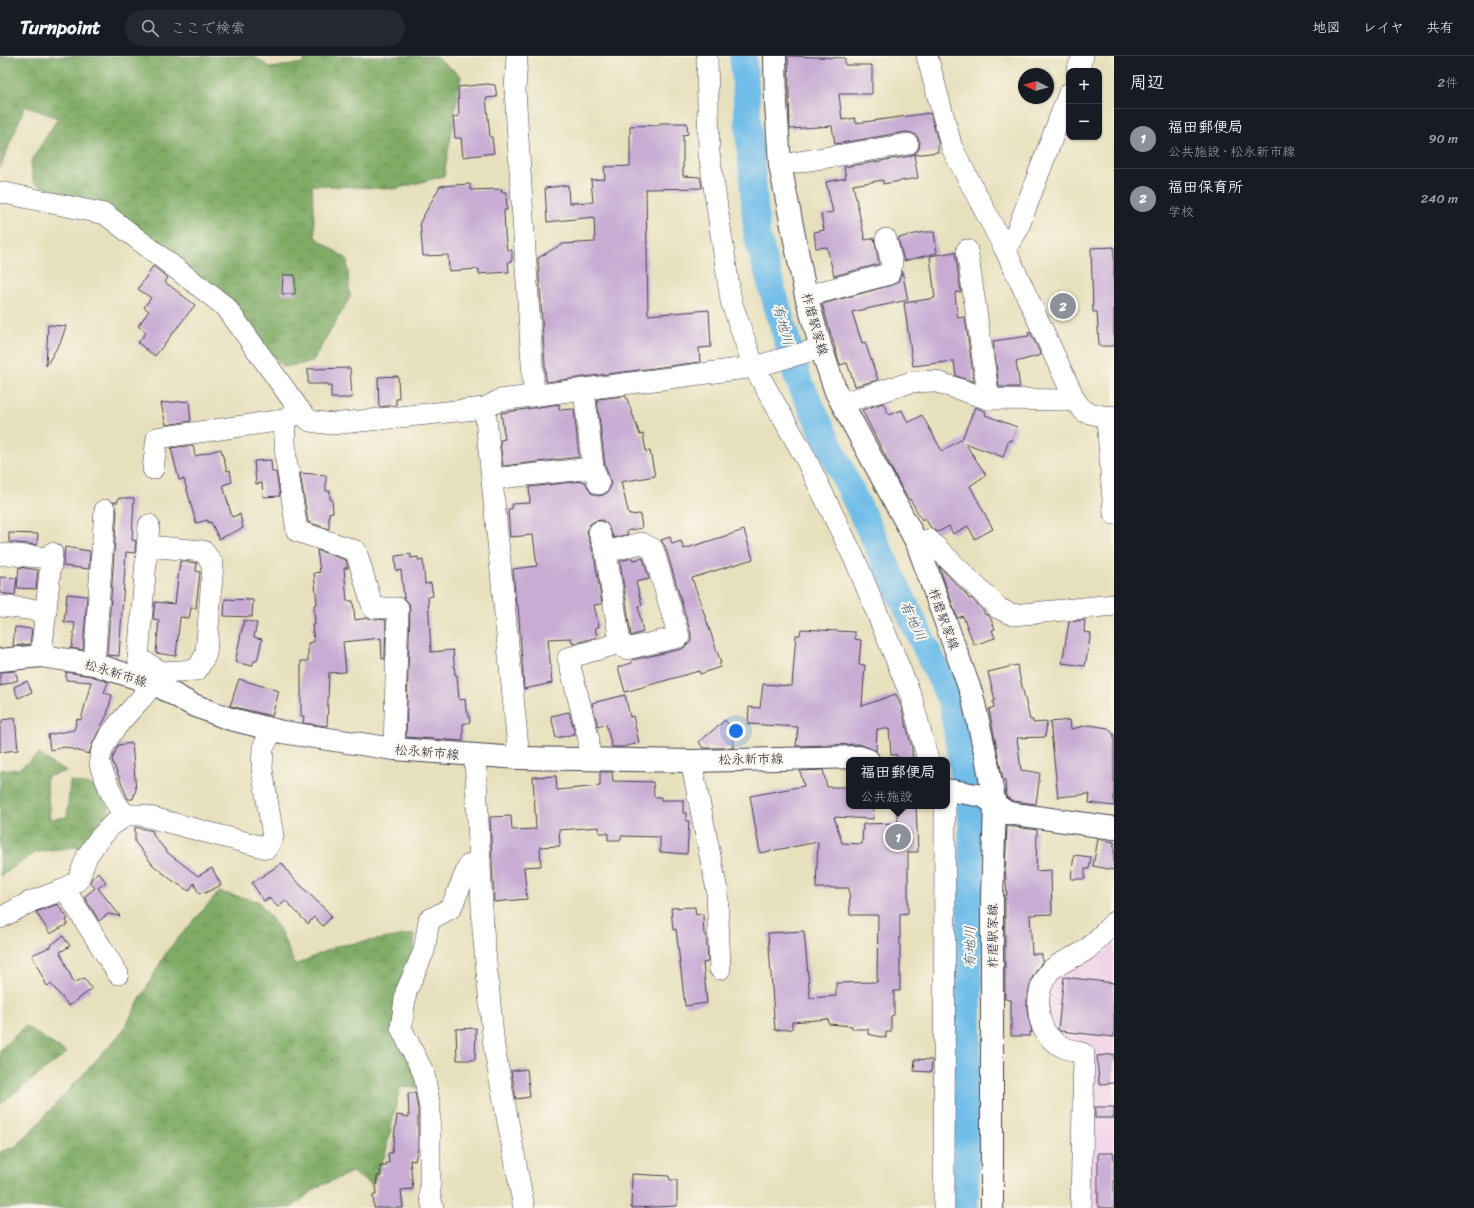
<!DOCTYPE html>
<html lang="ja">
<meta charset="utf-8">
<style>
:root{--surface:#171b24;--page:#242831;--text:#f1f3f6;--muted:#9ea1a6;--line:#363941;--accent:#8c9099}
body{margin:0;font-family:Sriracha,"Klee One",sans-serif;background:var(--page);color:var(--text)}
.controls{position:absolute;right:12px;top:12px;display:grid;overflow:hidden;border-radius:8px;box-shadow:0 1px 3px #0004}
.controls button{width:36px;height:36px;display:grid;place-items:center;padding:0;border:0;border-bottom:1px solid var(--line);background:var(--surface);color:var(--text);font:20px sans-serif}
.compass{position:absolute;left:1018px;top:12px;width:36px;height:36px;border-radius:50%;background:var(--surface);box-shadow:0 1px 3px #0004;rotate:276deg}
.you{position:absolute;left:736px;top:675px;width:14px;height:14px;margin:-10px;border:3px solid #fff;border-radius:50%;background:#1a73e8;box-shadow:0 0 0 6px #1a73e833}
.badge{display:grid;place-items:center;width:26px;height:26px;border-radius:50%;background:var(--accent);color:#fff;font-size:13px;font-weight:700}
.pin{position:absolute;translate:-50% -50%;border:2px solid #fff;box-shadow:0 1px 4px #0006}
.popup{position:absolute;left:846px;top:701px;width:104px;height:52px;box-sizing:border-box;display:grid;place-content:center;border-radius:8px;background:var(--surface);filter:drop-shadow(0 1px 3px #0005);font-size:13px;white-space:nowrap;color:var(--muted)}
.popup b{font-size:15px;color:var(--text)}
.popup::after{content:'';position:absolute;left:50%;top:100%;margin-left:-8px;border:8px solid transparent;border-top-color:var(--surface)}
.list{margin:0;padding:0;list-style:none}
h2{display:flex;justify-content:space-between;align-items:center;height:52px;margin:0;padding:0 16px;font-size:17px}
h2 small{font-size:13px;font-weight:400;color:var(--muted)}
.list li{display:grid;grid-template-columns:26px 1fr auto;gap:12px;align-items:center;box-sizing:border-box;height:60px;padding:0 16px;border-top:1px solid var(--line)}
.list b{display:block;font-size:15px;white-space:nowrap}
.list p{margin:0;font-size:13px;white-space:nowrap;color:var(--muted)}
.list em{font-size:13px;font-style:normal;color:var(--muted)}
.icon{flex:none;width:22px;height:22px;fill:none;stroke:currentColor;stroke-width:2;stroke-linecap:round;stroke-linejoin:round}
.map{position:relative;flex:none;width:1114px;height:1152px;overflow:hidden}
header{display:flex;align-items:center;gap:24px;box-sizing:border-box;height:56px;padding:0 20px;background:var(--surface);border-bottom:1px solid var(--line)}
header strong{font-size:19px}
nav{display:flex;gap:22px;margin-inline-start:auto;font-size:14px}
.search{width:280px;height:36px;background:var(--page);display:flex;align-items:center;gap:10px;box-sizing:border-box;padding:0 14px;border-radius:22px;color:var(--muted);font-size:15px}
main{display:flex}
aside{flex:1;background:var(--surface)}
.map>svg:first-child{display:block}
.built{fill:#efd0e6}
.forest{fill:url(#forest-crowns);stroke:#516750}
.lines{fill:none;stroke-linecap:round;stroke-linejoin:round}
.river{stroke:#6fbde9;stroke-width:27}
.building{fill:#c8acd4}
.minor-casing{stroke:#403e4e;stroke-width:22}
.major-casing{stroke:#403e4e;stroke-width:24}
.minor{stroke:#fff;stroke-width:21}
.major{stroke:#fff;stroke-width:22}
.labels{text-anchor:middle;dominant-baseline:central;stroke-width:4;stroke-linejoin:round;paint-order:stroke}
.street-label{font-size:13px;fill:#22223b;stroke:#fbf7ec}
.water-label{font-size:14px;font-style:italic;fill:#3d5878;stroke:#fbf7ec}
</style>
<header>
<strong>Turnpoint</strong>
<div class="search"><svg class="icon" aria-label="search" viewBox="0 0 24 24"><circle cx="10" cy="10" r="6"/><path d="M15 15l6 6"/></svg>ここで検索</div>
<nav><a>地図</a><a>レイヤ</a><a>共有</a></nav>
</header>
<main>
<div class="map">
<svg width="1114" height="1152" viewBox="0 0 1114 1152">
<defs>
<pattern id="forest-crowns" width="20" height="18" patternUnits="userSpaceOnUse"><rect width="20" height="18" fill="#80ac66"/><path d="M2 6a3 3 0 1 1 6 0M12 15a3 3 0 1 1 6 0" fill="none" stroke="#688c55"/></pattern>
</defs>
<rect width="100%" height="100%" fill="#fbf7ec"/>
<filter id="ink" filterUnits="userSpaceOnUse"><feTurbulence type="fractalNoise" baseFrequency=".025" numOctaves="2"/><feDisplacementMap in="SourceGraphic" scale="8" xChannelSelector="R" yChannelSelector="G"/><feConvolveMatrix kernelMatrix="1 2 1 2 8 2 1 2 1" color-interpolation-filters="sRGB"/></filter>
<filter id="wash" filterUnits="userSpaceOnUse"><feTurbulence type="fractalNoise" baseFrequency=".012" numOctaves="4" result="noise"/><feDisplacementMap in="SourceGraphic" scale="16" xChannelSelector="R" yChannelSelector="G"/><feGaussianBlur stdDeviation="0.9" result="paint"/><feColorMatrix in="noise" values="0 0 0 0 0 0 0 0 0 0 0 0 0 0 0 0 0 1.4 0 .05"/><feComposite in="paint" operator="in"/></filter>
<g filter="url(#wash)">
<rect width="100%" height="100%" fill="#e7e0bc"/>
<path class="built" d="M1114,874v278h-25l4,-153 -4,-11 -23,-1 -19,-25 1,-26 6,-11z"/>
<g class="forest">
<path d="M0,0h253l18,12 32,-5 3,-7h129l26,20 -17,100 -49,13 -83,-4 3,52 32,22 3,38 -38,65 -29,5 -59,-68 -164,-105 -27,-12 -2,-21 27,-43 -33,-12 -25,62z"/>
<path d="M39,698l15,11 14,6 -22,6 4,42 17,-2 3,-36 38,8 1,30 -19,26 -54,7 -36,24v-106l19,-1z"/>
<path d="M219,836l39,9 22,29 15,35 42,-19 77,-12v26l-19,60 24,68 -19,-1 -15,68 -13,30 -20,-13 -34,15 -27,21h-92l-1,-3 -9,3h-189v-56l17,-6 105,-114 45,-81z"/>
<path d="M25,970l42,27 -67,51v-54z"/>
</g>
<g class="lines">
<path class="river" d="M743,0l14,180 41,143 154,324 20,119 -7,386"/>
</g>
<g id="blocks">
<g class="building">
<path d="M788,0l57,2v7h27v29h-33l3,26 13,-2 1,5 74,-10 8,28v11l-24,3 4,23 -35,6v-4l-30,5 12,55 9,-2 5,26 -45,12 -7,-29 -11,1 -2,-16 10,-2 -3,-16 12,-2 -7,-30 20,-4 -2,-11 66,-11 6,-3 3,-4 1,-7 -3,-6 -5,-3 -6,-1 -71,12 -3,-18 -42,3z"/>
<path d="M487,28l8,1 2,12 -11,1 4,39h2l2,16 -31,4 -2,-19h-6l-2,-21 6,-1 -1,-29z"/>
<path d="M660,67h27l1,11 -5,1v41l17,1 2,11 -56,1 2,126 61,-5 2,37 -12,1 1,14 -154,20 -8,-124 24,-14 33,-2 -1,-25 -47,5 -2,-34 23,-3 1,18 24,-1 -2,-22 14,-1 -1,-12 26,-1v-40l30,-1z"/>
<path d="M470,128v6l32,-1 -1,3h5l1,18h-3l1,24 2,16h5v11l-4,1 1,10 -30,2v-5l-30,2 -1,-16 -25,1 -3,-34 20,-36z"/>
<path d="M924,176h10l3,21 -33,8 -6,-23z"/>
<path d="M1114,191v99h-15l-2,-34h-4l-2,-64z"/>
<path d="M955,196l6,40h-5l-1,3 3,23 7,-1 9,65 -18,-6 -2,-15 -41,5 -9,-63 31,-5 -5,-42z"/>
<path d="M153,210l15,12 -3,4 30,23 -40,51 -17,-13 8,-11 -8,-6 11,-15 -5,-4 7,-9 -13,-9z"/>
<path d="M902,215l6,29 -56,12 10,31 3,-1 13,38 -23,6 -8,-23 -7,2 -18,-61 70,-19 6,-3z"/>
<path d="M283,219h12v19h-13z"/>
<path d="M48,269l18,1 -5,15 -15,25z"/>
<path d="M1028,276h2l11,23 -25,7 4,25h-21l-6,-46 36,-5z"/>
<path d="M350,312l2,30h-21v-12h-3v-2h-20v-15z"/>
<path d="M398,320l1,23h-3v6l-17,2 -1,-30z"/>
<path d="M626,340l14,39 3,-1 3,18 4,-1 5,25 -34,6 8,33 11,-1 2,14 -15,3 1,3 -14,4 -8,-15 -4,-3 -7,1 -5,3 -3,5 1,7 6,19 8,49 -8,1 5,22 -4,1 2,9 -24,7 -2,-6 -23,1 4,44 -28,6 -6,-84h-2l-3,-36 24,-3 -4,-31 -23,2 -2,-28h4v-5l18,-1 -1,-16 53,-6 3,1 6,11 6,3 6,-1 5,-3 3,-6 -1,-6 -5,-15 -8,-66z"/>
<path d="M189,345l2,20 -25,4 -5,-22z"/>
<path d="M883,347l6,12 13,-5 6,13 14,-8 20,36 20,-12 13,-32 11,5 -1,3 32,12 -5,14 -3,-1 -6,17 -38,-14 21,32 -16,11 23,43 -18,10 -7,-13 -15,8 -4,-8 -11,6 -7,-4 -6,-10 -3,2 -12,-21 -1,1 -7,-11 -40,-79z"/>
<path d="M559,348v6l15,-1 5,48 -76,9 -3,-26 5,-1 -4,-26z"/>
<path d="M193,389l2,11 26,-7 6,22 3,-1 2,12 -9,3 9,32 8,-3 3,14 -24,11 -8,-17 -3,1v-3l-12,3 -12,-44 -5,1 -8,-32z"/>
<path d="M271,404l1,12h4l4,24 -17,1 -1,-14 -6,1 -2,-23z"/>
<path d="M300,417l26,2v16h4v8h2l1,13 -4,1v16l-21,-7z"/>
<path d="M118,442h16l-2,42 4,1 -1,12 -9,-1 -7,104 -12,-1 10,-144 -4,-9h5z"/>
<path d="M744,474l9,29 -61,19 29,85 -2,1 1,3 -20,7 -1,-3 -74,21 -7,-25 14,-4v-3l50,-11 9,-7v-8l-26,-88 -4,-6 9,-3 2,7 9,-3 3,8z"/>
<path d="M9,477l29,1 -1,11 -28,-3z"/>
<path d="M65,491l25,4 -1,18 -26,-3z"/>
<path d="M317,494l29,10 2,8h-4l3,33h6l2,19 13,-2 18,2 -1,39h-3l-1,-21 -38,4 3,30 -17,1 -2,53 -24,-3 1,-7h-3v-55h7v-18l6,-1 -2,-17h3l-1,-20 3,-1 -3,-31 6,-1z"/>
<path d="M411,498v4l7,-1 1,4 4,-1 2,24 6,-1 2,13 -5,1 3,55 22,-2 2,25h2l2,25 6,-1 1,12h2l2,11 -7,2v17l-57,-4 4,-129 -1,-5 -5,-5 -3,-28 -5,1 -1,-15z"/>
<path d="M632,502l1,2 10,-2 6,21 -13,3 6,23 -4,1 5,26 -12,4 -11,-75z"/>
<path d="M180,505l17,2 -1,8 4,1 -4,36h-5l-2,10 -9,-1 -4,39 -20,-3 3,-33 -6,-1 2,-17 20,2z"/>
<path d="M939,510l27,28 3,5 2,-1 12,12 2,5 2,-1 3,3 5,12 -3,1 3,8 -21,7 -11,-29 -6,2z"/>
<path d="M19,511l19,3 -2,19 -19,-1z"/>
<path d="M0,521l17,1 -2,17 -15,-2z"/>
<path d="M67,538l20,2 -4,54 -13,-2 2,-1 3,-24 -11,-1z"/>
<path d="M225,543l28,1 -1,17 -28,-1z"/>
<path d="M244,564l13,3 -3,14 8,2 -5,22h-3l-2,5 -17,-4z"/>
<path d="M1085,564l-1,12 7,1 -6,33 -23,-3 7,-41z"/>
<path d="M15,571l17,2 -2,15 -17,2z"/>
<path d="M801,573l54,3v7l6,1 -2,25h6l-3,41 34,-12 5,12 11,42 1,12h-16v-5h-6l-2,-26h-12l-1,22 -17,-7 -63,2 2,-19 -50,-3 1,-17 11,1 3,-24 29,2 4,-51h4z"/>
<path d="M1017,609l13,55h3v3l14,-1 -2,15 -28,1 4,32 19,3 -4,31 -23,-3 -7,-4 -1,-17h-2l-14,-71 5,-2 -1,-6 2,-1 -7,-28z"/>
<path d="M15,615l3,9 -18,6v-14z"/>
<path d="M66,616l25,4 17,6 -4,11 8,2 -5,20 -14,27 -4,12 -24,-7 -15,3 -2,-15 26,-5 3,-11 4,1 10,-38 -25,-2z"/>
<path d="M239,623l40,12 -7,25 -42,-10z"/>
<path d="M27,625l5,11 -14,6 -4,-11z"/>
<path d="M625,639l5,22 3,-1 6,27 -16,4h-11l-6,-23 -8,3 -6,-24z"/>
<path d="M569,656l6,22 -19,4 -5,-22z"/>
<path d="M15,662l3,32 -18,2v-27l2,-1v-4z"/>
<path d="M725,664l8,10v18h-30l-4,-6z"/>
<path d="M1070,664l1,9 18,-4 19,3 6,7v71l-25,-3 1,-9 -32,3 -8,-75z"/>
<path d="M132,687l4,47 -3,9h-5l-16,-39 6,-15z"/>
<path d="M823,714l4,17h22v19h25l-1,13 -39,-2 8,26 20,1 1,-20 35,-1 -2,-17h20l2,46h-10v61l-8,1v77h-6v24l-3,1v16h-5v6l-18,-4v-5h-16v-3l-23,-2 -1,-5 -36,3v7l-17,1 -7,-97 36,-2 6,67 26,-2v-13l41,-1 1,-67h-28l-1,-27h-33l2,-46 -58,11 -10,-57 54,-10 -4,-15z"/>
<path d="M600,716h12l1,9 40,1 1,15h7v3h22v13h3v8h3l-2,33 -27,-2v-15l-39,-1v4h-13v-7h-9v-6l-40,3 1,16 -20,1 1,19 -17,1 3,32 -33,3 -4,-85 21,-1 1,14 24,-1 -3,-52 23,-1 1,14 43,-4z"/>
<path d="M1007,770l30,4 -1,41 15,-1 1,44 -22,1 2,39h10v8l-9,14 -6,21v14l5,21h-2v4h-19v-36l-6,-1v-104h2l-2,-26z"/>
<path d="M135,771l18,4v4l15,18 30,23 14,-8 9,17 -16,8 -1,-2 -5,3 -5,-11 -5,8 -16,-10 -20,-16 -18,-23z"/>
<path d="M1098,783l16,3v28l-21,-4z"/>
<path d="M1074,799l17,2 -2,12h-4v10h-14z"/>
<path d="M282,807l9,13 41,40 -9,10 -9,-9 -6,7 -23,-24 -7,7 -9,-9 -5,3 -12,-18z"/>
<path d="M98,816l8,10 -8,6 22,28 -12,-2 -9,7 -15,-24 11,-9 -5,-6 2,-4z"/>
<path d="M58,848l10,15 -2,1 2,4 -18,10 -14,-22z"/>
<path d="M695,851l1,8 7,-1 1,20h2l2,28 -5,1 4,40 -22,3 -9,-77 -3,1 -2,-22z"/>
<path d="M63,880l7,10 -10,6 14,31 10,-5 8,11 -23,17 -18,-22 -4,2 -15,-31 20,-9 -1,-1z"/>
<path d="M1064,921l50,6v54l-54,-6 -2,-2z"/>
<path d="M476,972l-1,32h-18l-1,-31z"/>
<path d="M1114,998v29l-15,1 -2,-28z"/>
<path d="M915,1003l17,1 -1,12 -17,-1z"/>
<path d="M527,1013l3,28 -14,2 -5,-28z"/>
<path d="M408,1037h7l3,16v38l-3,14 -5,-1 3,29 -12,1 2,18h-29l-1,-13h3l1,-19h4l-1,-10h7l-1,-3h3l-1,-10h4l5,-38 12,2z"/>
<rect x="1095" y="1051" width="19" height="11"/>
<path d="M1098,1097h16v55l-16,-1z"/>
<path d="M632,1118l37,2 1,4h7v26l-46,2z"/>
</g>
</g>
</g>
<g filter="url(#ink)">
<use href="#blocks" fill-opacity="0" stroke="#403e4e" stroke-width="1"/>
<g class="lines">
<defs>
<g id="minor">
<path d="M517,0l-2,34 19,305"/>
<path d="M707,0l2,97 22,148 23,66 50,88 53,109 54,132 17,64"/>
<path d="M927,0l25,92 53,101 71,153 9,10 22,5 7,-1"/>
<path d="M1077,15l6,-15"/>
<path d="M780,109l128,-21"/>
<path d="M0,136l105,22 121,93 75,105 9,9 22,3 153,-16 15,-8 254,-33 67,-19"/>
<path d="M1005,193l12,-18 52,-138"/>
<path d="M967,194l22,149"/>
<path d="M806,240l83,-22 3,-10 -6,-25"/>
<path d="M584,334l9,78 6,16"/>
<path d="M842,347l70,-21 22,-1 55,18 75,1 12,2"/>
<path d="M485,352l34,350"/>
<path d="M301,356l-17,8 2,39 11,72 59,20 17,57h25l-4,141"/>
<path d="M1107,361l7,97"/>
<path d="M153,413l4,-31 127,-18"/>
<path d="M492,423l101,-11"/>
<path d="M917,487l12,-3 69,68 15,7 101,-10"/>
<path d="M147,490l56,5 10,13 -7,90 -9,16 -35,2"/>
<path d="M606,496l35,-9 12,6 26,88 -53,12 -6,-6"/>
<path d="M0,499l2,-1 49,4"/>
<path d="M0,550l46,5"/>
<path d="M41,600l11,-103"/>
<path d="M94,608l11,-154"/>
<path d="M475,700l8,174 11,117 30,161"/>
<path d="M589,702v-18l-21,-82 52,-15 -14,-91 -7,-20"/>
<path d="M691,705l26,129 3,79"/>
<path d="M127,759c-11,-8 -14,-18 -19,-30 -3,-8 -9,-18 -8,-27 4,-28 47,-60 62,-86l-24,-14 11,-133"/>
<path d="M65,833l53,85"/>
<path d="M0,862l32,-17 33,-12 13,-9 9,-24 11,-16 14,-15 15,-10h14l126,33 6,-12 -11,-67 1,-21 10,-19"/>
<path d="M433,1152l-3,-13v-87l-6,-34 -23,-46 5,-36 18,-41 5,-31 22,-12 18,-43 11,-5"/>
<path d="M944,1152l1,-402"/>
<path d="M1081,1152l3,-154c-9,-3 -20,-5 -28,-11 -22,-15 -22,-51 -7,-71 9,-10 26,-14 37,-22 10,-8 19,-19 28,-28"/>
</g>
<g id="major">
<path d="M775,0l1,47 4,62 26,131 15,52 15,44 81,151 55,152 14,61 9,49 -3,92v311"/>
<path d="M0,604l41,-4 53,8 61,20 36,20 36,14 55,14 112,17 125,9 172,3 168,-4 9,3"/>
<path d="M947,734l36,6 25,17 106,15"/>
</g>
</defs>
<use href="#minor" class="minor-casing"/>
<use href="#major" class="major-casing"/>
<use href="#minor" class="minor"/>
<use href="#major" class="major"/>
</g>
</g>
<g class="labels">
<g class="street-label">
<text transform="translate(815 268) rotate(74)">柞磨駅家線</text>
<text transform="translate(944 563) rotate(70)">柞磨駅家線</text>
<text transform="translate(116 617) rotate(17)">松永新市線</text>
<text transform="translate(427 696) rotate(5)">松永新市線</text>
<text transform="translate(751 703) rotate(-1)">松永新市線</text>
<text transform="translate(992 880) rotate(-90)">柞磨駅家線</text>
</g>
<g class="water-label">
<text transform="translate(783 269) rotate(74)">有地川</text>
<text transform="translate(913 565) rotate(65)">有地川</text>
<text transform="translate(970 891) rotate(-89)">有地川</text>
</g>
</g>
</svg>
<div class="controls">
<button>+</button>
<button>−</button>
</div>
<svg class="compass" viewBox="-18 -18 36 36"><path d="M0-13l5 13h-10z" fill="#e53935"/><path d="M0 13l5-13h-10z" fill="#9ea1a6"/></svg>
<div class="you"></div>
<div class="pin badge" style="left:898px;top:781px">1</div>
<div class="popup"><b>福田郵便局</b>公共施設</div>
<div class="pin badge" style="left:1063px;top:250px">2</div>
</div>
<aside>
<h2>周辺<small>2件</small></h2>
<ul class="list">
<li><span class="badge">1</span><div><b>福田郵便局</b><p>公共施設 · 松永新市線</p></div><em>90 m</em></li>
<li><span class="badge">2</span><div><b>福田保育所</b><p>学校</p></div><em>240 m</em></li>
</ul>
</aside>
</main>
